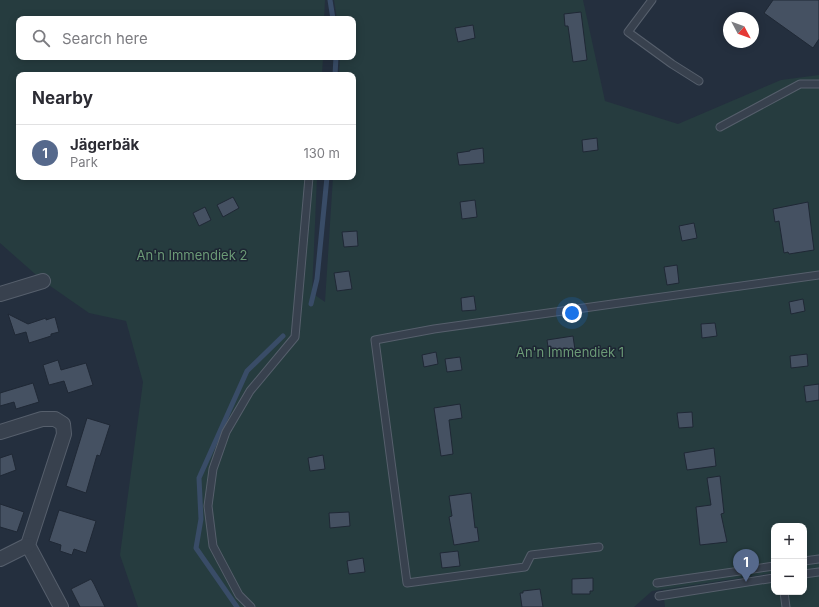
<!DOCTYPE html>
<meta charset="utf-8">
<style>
:root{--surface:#fff;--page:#f2f2f3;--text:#2b2b33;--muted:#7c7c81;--line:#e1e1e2;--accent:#56698c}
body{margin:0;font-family:Inter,sans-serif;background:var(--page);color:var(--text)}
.controls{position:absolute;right:12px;bottom:12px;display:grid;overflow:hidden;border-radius:8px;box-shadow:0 2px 10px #0003}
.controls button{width:36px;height:36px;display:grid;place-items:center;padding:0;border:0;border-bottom:1px solid var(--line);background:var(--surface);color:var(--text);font:20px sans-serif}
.compass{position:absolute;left:723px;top:12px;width:36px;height:36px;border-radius:50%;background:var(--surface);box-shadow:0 2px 10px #0003;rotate:131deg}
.you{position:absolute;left:572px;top:313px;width:14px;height:14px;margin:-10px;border:3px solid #fff;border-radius:50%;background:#1a73e8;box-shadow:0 0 0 6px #1a73e833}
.badge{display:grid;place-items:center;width:26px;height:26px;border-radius:50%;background:var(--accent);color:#fff;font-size:13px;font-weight:700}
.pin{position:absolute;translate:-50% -33px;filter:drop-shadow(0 1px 2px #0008)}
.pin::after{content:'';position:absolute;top:21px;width:14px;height:12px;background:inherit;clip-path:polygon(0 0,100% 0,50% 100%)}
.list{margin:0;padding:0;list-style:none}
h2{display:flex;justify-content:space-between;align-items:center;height:52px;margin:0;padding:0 16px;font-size:17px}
h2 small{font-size:13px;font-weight:400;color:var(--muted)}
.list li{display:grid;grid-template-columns:26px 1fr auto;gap:12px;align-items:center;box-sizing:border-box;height:56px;padding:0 16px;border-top:1px solid var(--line)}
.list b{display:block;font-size:15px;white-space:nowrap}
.list p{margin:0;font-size:13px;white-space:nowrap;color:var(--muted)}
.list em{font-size:13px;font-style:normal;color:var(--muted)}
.icon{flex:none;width:22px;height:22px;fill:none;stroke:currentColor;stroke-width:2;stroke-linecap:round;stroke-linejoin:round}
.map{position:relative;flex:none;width:819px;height:607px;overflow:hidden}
.search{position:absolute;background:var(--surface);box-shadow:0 2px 10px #0003;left:16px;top:16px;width:340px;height:44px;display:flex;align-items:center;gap:10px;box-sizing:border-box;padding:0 14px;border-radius:8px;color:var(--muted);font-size:15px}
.panel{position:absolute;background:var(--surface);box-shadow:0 2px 10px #0003;left:16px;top:72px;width:340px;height:108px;border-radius:8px}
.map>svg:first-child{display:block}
.green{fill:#263c3f}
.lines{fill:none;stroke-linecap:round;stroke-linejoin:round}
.stream{stroke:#394c67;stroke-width:5}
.building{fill:#455162;stroke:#1f2835}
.service-casing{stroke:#565f6c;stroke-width:9}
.minor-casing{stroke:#565f6c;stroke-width:16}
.service{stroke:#38414e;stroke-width:7}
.minor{stroke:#38414e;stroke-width:14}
.labels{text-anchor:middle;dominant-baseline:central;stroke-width:3;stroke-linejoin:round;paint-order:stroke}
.park-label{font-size:13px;fill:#6b9a76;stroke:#1d2633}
</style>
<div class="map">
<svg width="819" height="607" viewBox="0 0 819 607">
<rect width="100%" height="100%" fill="#242f3e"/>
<path class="green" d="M0,0h325l-1,19h-305v38h304l-1,18h-303v102h298l-5,116 13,9 8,-125h20v-102h-14l1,-18h13v-38h-16l-3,-19h249l22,101 73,23 103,-44 38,-5v532h-154l-2,-17 111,-16v18h30v-66h-30v47l-122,18 -18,16h-496l-18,-52 23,-173 -17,-61 -37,-8 -46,-32 -43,-38z"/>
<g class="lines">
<g class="stream">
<path d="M330,0l3,19"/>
<path d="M335,75l1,-18"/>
<path d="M311,304l6,-25 10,-102"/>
<path d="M237,607l-41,-59 5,-29 -2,-41 48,-107 36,-35"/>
</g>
</g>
<g class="building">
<path d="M773,0h46v39l-6,9 -49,-35z"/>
<path d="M581,12l6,48 -14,2 -5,-36h-3l-1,-12z"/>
<path d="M473,25l2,13 -17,4 -3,-14z"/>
<path d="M597,138l1,12 -15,2 -1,-12z"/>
<path d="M483,148l1,15 -25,2 -2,-12 13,-2v-1z"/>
<path d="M233,197l6,11 -16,9 -6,-12z"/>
<path d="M475,200l2,17 -15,2 -2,-17z"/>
<path d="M808,202l6,48 -25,4 -1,-2 -4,1 -5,-32 -4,1 -2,-13z"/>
<path d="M205,207l6,13 -12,6 -6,-13z"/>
<path d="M694,223l3,15 -15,3 -3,-15z"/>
<path d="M357,231l1,15 -14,1 -2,-15z"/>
<path d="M677,265l2,18 -12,2 -3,-18z"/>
<path d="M349,271l3,18 -15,2 -3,-18z"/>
<path d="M474,296l2,14 -14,1 -1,-13z"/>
<path d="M803,299l2,12 -14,3 -2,-12z"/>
<path d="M8,314l20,10 18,-6v2l9,-3 4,15 -8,2v2l-22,7 -3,-11 -11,3z"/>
<path d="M715,323l2,13 -15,2 -1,-14z"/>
<path d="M573,336l2,14 -26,4 -2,-14z"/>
<path d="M436,352l2,12 -14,3 -2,-12z"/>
<path d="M807,354l1,12 -17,2 -1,-12z"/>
<path d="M460,357l2,13 -15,2 -2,-13z"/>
<path d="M58,360l3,10 25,-7 7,22 -25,8 -4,-12 -15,4 -6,-20z"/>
<path d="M33,383l6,19 -23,7 -2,-7 -14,4v-13z"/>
<path d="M819,384v16l-13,2 -2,-16z"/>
<path d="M460,404l2,14 -13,2 4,34 -12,2 -7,-48z"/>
<path d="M692,412l1,15 -14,1 -2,-15z"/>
<path d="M87,418l23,7 -10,31 -3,-1 -11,38 -20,-7z"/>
<path d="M714,448l2,18 -29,4 -3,-17z"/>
<path d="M12,454l4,16 -16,6v-18z"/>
<path d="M323,455l2,14 -15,2 -2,-13z"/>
<path d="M720,476l4,37 -3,1 6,28 -27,3 -4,-38 15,-2 -4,-27z"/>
<path d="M471,493l4,35 2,-1 2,14 -25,4 -5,-28 3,-1 -3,-20z"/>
<path d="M0,504l24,8 -7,20 -17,-5z"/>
<path d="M59,510l37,11 -10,32 -12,-4 -2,6 -12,-4 1,-6 -12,-4z"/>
<path d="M349,512l1,14 -20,2 -1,-15z"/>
<path d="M458,551l2,15 -18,2 -2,-15z"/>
<path d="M363,558l2,14 -16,2 -2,-13z"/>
<path d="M593,578v13h-3v3h-18v-15z"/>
<path d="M91,579l3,5 11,23h-25l-9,-18z"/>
<path d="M540,589l3,18h-21l-2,-14h3v-2z"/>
</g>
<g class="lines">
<defs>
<g id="service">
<path d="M652,0l-24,32 44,32 27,17"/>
<path d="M720,127l80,-43h19"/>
<path d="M599,547l-68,8 -6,12 -118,16 -32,-243 59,-11 385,-54"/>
<path d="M804,561l15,-2"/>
<path d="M804,574l15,-2"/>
<path d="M657,583l117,-17"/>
<path d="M784,592l2,15"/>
<path d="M659,596l115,-18"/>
<path d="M251,607l-12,-12 -26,-49 -5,-40 5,-37 13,-37 24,-41 45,-54 14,-160"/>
</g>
<g id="minor">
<path d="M0,294l43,-13"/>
<path d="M0,432l42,-13h13l8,5 1,10 -36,111 33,62"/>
<path d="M0,559l28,-14"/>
</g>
</defs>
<use href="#service" class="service-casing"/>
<use href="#minor" class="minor-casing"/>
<use href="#service" class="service"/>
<use href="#minor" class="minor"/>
</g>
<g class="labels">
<g class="park-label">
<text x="192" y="255">An'n Immendiek 2</text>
<text x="570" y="352">An'n Immendiek 1</text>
</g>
</g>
</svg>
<div class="controls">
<button>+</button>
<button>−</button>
</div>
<svg class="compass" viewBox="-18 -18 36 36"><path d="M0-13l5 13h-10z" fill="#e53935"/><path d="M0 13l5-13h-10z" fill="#7c7c81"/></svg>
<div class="you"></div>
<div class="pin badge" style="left:746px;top:582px">1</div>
<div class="search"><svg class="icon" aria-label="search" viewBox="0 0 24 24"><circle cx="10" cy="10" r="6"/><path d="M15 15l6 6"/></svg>Search here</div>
<section class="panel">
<h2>Nearby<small></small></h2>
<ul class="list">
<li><span class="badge">1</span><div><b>Jägerbäk</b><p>Park</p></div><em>130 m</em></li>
</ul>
</section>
</div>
